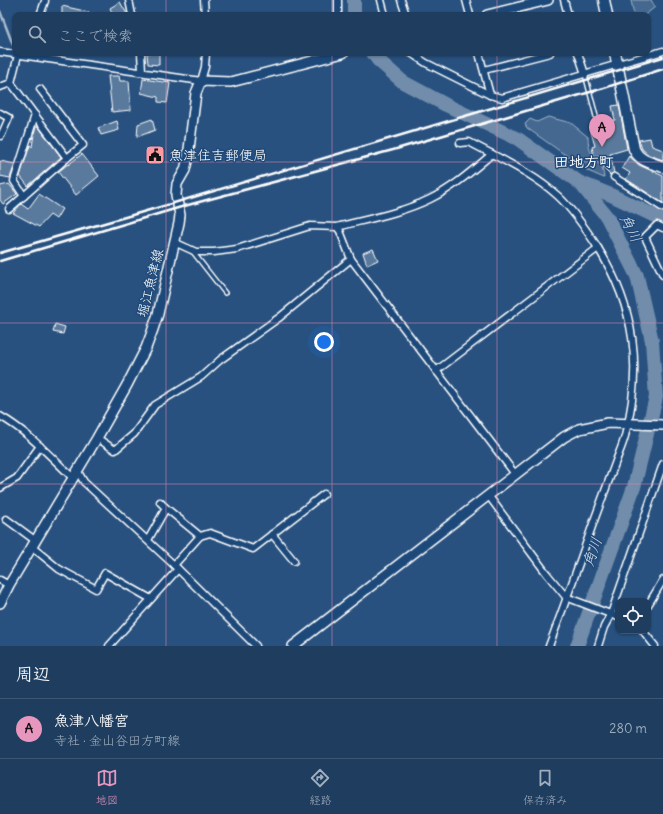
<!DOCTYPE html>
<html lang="ja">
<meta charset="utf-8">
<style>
:root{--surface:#1e3d5f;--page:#2b4868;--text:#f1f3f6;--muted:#a1aebd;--line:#3c5674;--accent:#e797bd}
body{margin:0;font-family:Delius,"Klee One",sans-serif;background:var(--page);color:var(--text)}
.controls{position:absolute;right:12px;bottom:12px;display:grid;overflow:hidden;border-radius:8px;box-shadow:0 1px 3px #0004}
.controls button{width:36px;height:36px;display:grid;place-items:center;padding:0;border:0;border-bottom:1px solid var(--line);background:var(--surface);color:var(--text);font:20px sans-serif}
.you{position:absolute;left:324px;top:342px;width:14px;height:14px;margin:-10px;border:3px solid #fff;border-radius:50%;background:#1a73e8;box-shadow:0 0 0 6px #1a73e833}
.badge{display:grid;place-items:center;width:26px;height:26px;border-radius:50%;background:var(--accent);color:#111;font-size:13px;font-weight:700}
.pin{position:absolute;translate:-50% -33px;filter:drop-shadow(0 1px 2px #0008)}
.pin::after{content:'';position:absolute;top:21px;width:14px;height:12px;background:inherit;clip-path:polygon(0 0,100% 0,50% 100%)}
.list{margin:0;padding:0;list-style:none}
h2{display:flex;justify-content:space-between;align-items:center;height:52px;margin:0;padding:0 16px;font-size:17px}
h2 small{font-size:13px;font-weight:400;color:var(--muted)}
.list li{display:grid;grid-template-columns:26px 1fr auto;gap:12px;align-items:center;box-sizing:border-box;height:60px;padding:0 16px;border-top:1px solid var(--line)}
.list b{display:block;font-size:15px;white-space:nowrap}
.list p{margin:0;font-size:13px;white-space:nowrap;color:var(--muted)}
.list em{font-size:13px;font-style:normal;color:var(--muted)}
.icon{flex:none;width:22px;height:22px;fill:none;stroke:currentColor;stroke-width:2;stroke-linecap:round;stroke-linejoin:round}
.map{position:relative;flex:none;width:663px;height:646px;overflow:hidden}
.search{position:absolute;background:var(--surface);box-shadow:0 1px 3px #0004;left:12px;right:12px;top:12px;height:44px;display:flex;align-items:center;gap:10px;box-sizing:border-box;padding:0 14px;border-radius:8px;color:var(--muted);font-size:15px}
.sheet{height:112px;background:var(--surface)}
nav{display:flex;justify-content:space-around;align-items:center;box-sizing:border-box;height:56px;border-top:1px solid var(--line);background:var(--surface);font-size:11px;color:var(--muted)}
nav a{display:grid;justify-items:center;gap:2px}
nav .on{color:var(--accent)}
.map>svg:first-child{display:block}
.green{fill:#446890;stroke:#a2b4c8}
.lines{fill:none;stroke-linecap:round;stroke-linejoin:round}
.stream{stroke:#aabbcd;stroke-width:2.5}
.river{stroke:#718dab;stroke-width:14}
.building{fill:#5a7a9d;stroke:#fff}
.lane-casing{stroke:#fff;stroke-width:6}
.street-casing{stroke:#fff;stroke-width:9}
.secondary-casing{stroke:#fff;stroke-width:12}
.primary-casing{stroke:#fff;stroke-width:13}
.lane{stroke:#1f4a7a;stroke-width:3}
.street{stroke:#1f4a7a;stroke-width:6}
.secondary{stroke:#1f4a7a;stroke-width:9}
.primary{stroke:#1f4a7a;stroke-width:10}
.rail{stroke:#fff;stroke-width:2.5}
.grid{fill:none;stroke:#e08cad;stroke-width:1;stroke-opacity:0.55}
.labels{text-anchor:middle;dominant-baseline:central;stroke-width:3;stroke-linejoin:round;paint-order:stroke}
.poi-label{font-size:14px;fill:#fff;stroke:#1f4a7a;text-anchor:start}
.street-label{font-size:14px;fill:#fff;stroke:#1f4a7a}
.neighbourhood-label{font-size:15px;font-weight:bold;fill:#fff;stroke:#1f4a7a}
.water-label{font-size:15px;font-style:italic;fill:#d4dde6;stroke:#1f4a7a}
</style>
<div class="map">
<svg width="663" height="646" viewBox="0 0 663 646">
<rect width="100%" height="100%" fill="#28517f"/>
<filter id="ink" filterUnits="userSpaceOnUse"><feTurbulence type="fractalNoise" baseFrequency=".025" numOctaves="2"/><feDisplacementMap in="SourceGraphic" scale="8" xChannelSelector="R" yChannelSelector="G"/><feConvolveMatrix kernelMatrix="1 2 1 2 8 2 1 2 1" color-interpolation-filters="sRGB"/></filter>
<g filter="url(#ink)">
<g class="green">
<path d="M631,0h20l4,7 -10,8h-11z"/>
<path d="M548,117l23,6 17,14c0,6 1,13 5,19 5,9 10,8 11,22l-16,-7 -14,-12 -10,-5 -37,-26 -2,-4 5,-5 7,3z"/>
</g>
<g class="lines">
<path class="stream" d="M0,11l13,34"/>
<g class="river">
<path d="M354,0v15"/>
<path d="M373,53l5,7 25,22 43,23 72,34 62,44 27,34 30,59 15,65 4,56 -22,90 -57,159"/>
<path d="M581,183l30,12 52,25"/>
</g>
</g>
<g class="building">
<path d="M120,2l7,12v1h-14l-3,-7z"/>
<path d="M62,6l27,6v3h-27z"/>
<path d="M147,53h12v12l-11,-1z"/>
<path d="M108,76h11l1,5h9l2,29 -19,2z"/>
<path d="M143,79l27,4 -3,20 -9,-1v-5l-17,-4z"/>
<path d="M619,105l8,44 -17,5 4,19 -4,2 -6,-6 -3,-14 -7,2 -2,-10 3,-1 -4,-14 8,-1 15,-4 -2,-6 3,-1 -3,-14z"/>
<path d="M152,119l3,11 -18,7 1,-13z"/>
<path d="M117,121l2,9 -18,5 -3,-7z"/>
<path d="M38,126l23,31 -33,29 -8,-10 10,-31 2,2 2,-13 2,-7z"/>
<path d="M650,138l2,8 11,4v10l-14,-5 -7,-6 -3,-9z"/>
<path d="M82,154l17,22 -23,19 -18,-23 10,-8v1z"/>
<path d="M629,156l10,9 24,11v27l-37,-24 4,-6 -8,-5z"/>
<path d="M0,161l15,3 -5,14 -10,-2z"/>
<path d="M9,184l8,10 -14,10 -3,-4v-14z"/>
<path d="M39,194l23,15 -6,10 -6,-4 -11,12 -26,-14 8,-9 7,5z"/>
<path d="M373,249l5,11 -11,5 -4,-12z"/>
<path d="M55,324l10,3 -2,7 -10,-2z"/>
</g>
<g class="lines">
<defs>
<g id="lane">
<path d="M585,74l14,54"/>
<path d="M193,252l32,41"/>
</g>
<g id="street">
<path d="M129,0l3,15"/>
<path d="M204,0l1,15"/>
<path d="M338,0v15"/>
<path d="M381,0l4,15"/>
<path d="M401,0l5,15"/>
<path d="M466,0l4,15"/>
<path d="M564,0l4,15"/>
<path d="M40,15l5,-14"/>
<path d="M0,52l201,29 4,-14 1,-14"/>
<path d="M141,53l1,18"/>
<path d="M411,53l15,10 64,32 12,3 161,-47"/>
<path d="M479,53l11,42"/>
<path d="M578,53l7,21"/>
<path d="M484,70l66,-17"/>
<path d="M0,87l11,-4 7,-28"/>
<path d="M40,89l43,56 -16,13"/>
<path d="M0,113l9,5 -8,18 -1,-1"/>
<path d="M614,177l49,31"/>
<path d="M24,196l-10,-15 21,-66"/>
<path d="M9,209l58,-51 -56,-75"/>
<path d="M337,227c31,-8 64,-14 93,-28 23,-11 43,-29 62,-45l-23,-12 -9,1"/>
<path d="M663,228l-6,-3 -12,12 18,38"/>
<path d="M174,242l22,10h18l23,-3 73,-23 27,1 3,4 11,28 164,215"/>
<path d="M436,371l162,-123c-12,-19 -24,-37 -40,-52 -20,-18 -43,-30 -66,-42"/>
<path d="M0,416c27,15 50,40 72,61"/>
<path d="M97,438l18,12 19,-16 21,-29 46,-28 19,-17 60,-43 71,-58"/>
<path d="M77,470l7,12 90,83 82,81"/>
<path d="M0,488l17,-10 23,-32"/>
<path d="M488,495l59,79 19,23 52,20"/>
<path d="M166,508l34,28"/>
<path d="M6,519l30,22"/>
<path d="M272,534l22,27"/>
<path d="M148,540l18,-32 -6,-6"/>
<path d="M32,547l27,22 37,20 9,-16 46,26"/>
<path d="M174,565l26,-29 10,-3 43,16 71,-55"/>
<path d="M0,580l9,5"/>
<path d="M648,605l15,-25"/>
<path d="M643,631l12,15"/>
<path d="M109,646l69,-77"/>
<path d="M549,646c16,-42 31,-85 46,-128 7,-19 14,-38 21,-57 3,-8 7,-17 9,-25 18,-69 10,-129 -27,-188"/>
<path d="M598,646l6,-19 7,-13 52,-150"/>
</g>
<g id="secondary">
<path d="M487,15l61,-15"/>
<path d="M0,603l9,-18 88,-147 30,-53 19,-37 6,-16 6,-18 21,-91 1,-8 -4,-20 1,-11 8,-14 3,-13 8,-64 5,-12 30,1 112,-29"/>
<path d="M293,646l271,-209 15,-8 29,-6 55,2"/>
</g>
<g id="primary">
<path d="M604,0l3,15"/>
<path d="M615,53l19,96c5,12 18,14 29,18"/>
</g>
</defs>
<use href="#lane" class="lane-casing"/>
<use href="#street" class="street-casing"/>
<use href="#secondary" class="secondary-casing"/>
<use href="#primary" class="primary-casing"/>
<use href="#lane" class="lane"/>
<use href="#street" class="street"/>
<use href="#secondary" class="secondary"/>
<use href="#primary" class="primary"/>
<g class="rail">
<path d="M0,253l167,-48 496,-148"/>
<path d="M0,261l188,-56 205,-55 211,-62 59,-19"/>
</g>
</g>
</g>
<path class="grid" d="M166,0v15M332,0v15M497,0v15M166,53v593M332,53v593M497,53v593M0,162h663M0,323h663M0,484h663"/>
<defs>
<symbol id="civic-square" viewBox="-11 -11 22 22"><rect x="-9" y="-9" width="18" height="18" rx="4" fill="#ff9aa2" stroke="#1f4a7a"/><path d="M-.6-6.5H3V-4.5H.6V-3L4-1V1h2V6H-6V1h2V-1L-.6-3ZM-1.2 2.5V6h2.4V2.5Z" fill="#111"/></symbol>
</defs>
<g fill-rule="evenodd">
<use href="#civic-square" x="144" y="144" width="22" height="22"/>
</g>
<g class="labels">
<g class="poi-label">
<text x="169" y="155">魚津住吉郵便局</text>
</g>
<g class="street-label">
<text transform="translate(150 283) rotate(-76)">堀江魚津線</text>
</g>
<g class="neighbourhood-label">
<text x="584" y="161">田地方町</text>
</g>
<g class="water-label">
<text transform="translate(631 228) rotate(63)">角川</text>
<text transform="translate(592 552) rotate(-71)">角川</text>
</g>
</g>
</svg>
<div class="controls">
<button><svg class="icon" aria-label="locate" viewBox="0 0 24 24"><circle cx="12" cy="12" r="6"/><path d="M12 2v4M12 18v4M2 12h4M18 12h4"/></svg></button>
</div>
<div class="you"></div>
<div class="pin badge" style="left:602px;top:147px">A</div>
<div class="search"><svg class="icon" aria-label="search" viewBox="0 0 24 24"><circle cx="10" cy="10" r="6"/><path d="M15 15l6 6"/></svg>ここで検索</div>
</div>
<section class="sheet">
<h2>周辺<small></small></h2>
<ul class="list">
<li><span class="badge">A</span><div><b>魚津八幡宮</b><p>寺社 · 金山谷田方町線</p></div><em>280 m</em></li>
</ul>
</section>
<nav>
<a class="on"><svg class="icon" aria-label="map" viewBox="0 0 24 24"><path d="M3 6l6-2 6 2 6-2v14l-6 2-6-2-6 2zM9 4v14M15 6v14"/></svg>地図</a>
<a><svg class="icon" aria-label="directions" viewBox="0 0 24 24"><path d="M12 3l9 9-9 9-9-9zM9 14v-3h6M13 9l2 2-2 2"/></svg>経路</a>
<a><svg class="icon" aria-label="saved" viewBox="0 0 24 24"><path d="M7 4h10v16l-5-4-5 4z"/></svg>保存済み</a>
</nav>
